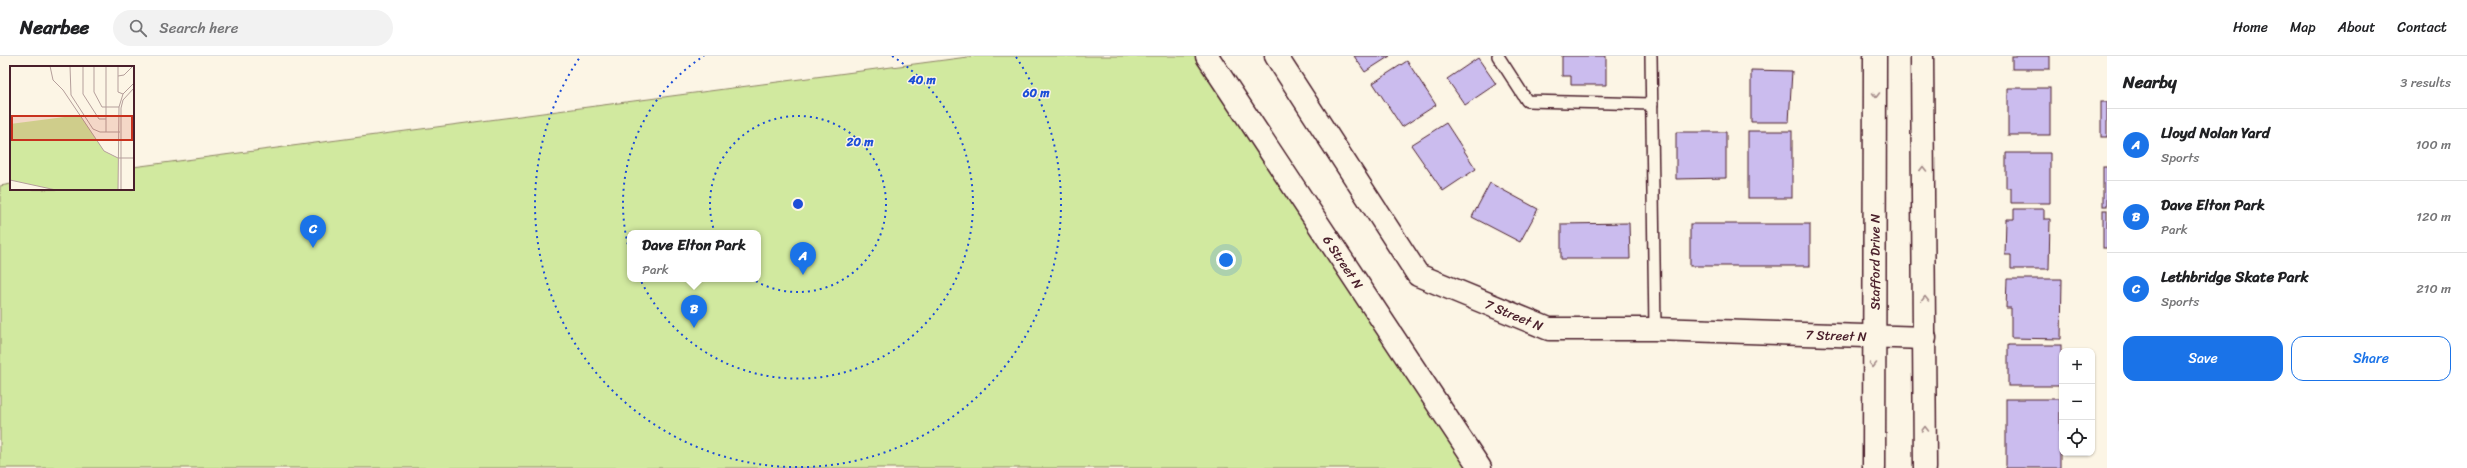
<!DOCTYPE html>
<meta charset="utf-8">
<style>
:root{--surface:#fff;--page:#f2f2f2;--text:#202124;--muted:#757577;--line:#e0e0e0;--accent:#1a73e8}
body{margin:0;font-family:Sriracha,sans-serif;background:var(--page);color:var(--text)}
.controls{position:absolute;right:12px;bottom:12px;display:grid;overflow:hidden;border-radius:8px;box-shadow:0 1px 3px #0004}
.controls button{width:36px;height:36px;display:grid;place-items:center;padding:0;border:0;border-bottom:1px solid var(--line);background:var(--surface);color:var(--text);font:20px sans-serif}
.you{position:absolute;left:1226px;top:204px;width:14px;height:14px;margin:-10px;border:3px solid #fff;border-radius:50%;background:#1a73e8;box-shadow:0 0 0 6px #1a73e833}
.badge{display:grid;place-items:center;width:26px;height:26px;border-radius:50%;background:var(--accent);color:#fff;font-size:13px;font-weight:700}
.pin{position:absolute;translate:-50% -33px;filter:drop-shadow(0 1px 2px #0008)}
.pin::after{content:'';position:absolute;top:21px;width:14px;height:12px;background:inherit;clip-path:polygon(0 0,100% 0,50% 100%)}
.popup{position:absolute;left:627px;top:174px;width:134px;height:52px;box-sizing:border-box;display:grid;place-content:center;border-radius:8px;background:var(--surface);filter:drop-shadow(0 1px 3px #0005);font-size:13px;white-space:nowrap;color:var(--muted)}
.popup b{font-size:15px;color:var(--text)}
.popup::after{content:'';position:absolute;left:50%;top:100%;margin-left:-8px;border:8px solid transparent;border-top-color:var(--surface)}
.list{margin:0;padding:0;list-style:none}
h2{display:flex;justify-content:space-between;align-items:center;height:52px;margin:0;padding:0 16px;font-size:17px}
h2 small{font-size:13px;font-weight:400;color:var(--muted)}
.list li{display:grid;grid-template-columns:26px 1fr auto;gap:12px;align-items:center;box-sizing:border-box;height:72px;padding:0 16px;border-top:1px solid var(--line)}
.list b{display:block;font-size:15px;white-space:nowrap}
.list p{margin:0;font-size:13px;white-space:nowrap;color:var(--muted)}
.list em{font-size:13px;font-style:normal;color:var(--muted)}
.actions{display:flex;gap:8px;padding:12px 16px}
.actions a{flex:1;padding:9px 0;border:1px solid var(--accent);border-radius:12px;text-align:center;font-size:14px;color:var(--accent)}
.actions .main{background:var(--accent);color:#fff}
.icon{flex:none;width:22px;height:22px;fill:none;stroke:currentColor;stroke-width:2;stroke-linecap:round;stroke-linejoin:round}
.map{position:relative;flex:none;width:2107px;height:412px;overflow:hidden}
header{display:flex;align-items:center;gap:24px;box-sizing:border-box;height:56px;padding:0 20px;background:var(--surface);border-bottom:1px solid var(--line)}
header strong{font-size:19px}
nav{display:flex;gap:22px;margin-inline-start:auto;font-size:14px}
.search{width:280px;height:36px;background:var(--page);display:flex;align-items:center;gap:10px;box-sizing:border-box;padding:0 14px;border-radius:22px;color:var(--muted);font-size:15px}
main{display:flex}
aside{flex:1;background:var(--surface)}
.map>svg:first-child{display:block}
.green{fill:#d1e99f;stroke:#8e8465;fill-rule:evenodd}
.building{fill:#cbbcee;stroke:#4a1f2b}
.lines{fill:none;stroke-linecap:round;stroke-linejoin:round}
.service-casing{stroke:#4a1f2b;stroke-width:14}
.minor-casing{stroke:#4a1f2b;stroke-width:25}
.secondary-casing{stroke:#4a1f2b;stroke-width:25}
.service{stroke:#fcf5e5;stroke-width:11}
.minor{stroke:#fcf5e5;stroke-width:22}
.secondary{stroke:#fcf5e5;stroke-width:22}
.oneway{stroke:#a38a88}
.ring{fill:none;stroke:#1d4ed8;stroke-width:2;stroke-dasharray:2 4}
.labels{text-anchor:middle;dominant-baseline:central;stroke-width:3;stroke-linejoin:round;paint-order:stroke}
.street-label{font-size:13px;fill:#4a1f2b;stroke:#fcf5e5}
.inset-road{fill:none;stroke:#b59f9b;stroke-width:1}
.view{fill:#c8321e;fill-opacity:0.15;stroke:#c8321e;stroke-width:2}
.inset-edge{fill:none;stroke:#4a1f2b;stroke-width:2}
.centre{fill:#1d4ed8;stroke:#fcf5e5;stroke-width:2}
.ring-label{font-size:12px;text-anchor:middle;font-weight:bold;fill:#1d4ed8;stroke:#fcf5e5;stroke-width:3;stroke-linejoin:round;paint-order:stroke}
</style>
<header>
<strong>Nearbee</strong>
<div class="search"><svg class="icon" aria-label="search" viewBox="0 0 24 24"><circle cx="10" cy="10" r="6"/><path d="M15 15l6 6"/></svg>Search here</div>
<nav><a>Home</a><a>Map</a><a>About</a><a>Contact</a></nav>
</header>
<main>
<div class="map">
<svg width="2107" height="412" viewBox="0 0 2107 412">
<rect width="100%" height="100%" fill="#fcf5e5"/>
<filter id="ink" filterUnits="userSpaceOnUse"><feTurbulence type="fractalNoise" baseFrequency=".025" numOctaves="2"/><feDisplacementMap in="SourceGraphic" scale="8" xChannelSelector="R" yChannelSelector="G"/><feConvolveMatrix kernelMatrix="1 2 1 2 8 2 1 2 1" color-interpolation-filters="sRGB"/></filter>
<g filter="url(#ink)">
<path class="green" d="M975,0h232l273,412h-1480v-282l11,-2v5h122v-22zM630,177h128v46h-128z"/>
<g class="building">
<path d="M1354,0h36l-25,16z"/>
<path d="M1562,0h44v29h-35v-9h-9z"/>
<rect x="2012" y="0" width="38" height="13"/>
<path d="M1478,2l18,26 -31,21 -18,-26z"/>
<path d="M1407,5l29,44 -34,22 -29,-44z"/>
<path d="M1751,14l41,1 -3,51h-38z"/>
<rect x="2008" y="32" width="42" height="47"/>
<rect x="2101" y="46" width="6" height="35"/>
<path d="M1446,67l30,46 -33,22 -32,-46z"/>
<rect x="1748" y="75" width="44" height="67"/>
<path d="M1676,76h50v46l-50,1z"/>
<path d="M2006,97h44v50h-39v-15h-5z"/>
<rect x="2103" y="111" width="4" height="39"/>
<path d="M1490,127l48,26 -18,33 -48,-25z"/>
<path d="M2014,153h30v10h6l-1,50h-38v-14h-6l1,-36h8z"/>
<rect x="2103" y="154" width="4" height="38"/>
<path d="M1629,167l1,36h-69v-35z"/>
<rect x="1690" y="168" width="120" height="42"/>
<path d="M2007,223h55l-1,60 -50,-1v-30h-5z"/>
<rect x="2008" y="289" width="53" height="41"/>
<rect x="2006" y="343" width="54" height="69"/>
</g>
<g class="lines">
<defs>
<g id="service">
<path d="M1498,0l29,45 125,3"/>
<path d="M1651,0l4,273"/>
</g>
<g id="minor">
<path id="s1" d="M1207,0l273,412"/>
<path id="s2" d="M1276,0l142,219 131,54h106l270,9"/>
</g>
<g id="secondary">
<path d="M1922,0l3,412"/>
<path id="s3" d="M1874,412l1,-412"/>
</g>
</defs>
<use href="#service" class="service-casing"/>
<use href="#minor" class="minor-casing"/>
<use href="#secondary" class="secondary-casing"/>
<use href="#service" class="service"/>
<use href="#minor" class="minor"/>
<use href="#secondary" class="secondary"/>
</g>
<defs><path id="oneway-chevron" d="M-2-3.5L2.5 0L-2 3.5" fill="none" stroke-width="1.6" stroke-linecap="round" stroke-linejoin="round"/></defs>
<g class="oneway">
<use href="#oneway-chevron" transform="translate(1876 39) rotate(90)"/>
<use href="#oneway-chevron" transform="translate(1923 113) rotate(-91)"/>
<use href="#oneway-chevron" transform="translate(1925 243) rotate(-91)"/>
<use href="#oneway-chevron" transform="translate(1873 309) rotate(90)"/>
<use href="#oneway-chevron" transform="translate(1925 373) rotate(-90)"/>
</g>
</g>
<g class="ring">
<circle cx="798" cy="148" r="88"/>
<path d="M892 0A175 175 0 1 1 704 0"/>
<path d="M1016 1A263 263 0 1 1 580 1"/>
</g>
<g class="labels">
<g class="street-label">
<text stroke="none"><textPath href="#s1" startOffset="247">6 Street N</textPath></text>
<text stroke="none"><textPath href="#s3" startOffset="206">Stafford Drive N</textPath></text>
<text stroke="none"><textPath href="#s2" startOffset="365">7 Street N</textPath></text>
<text stroke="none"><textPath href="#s2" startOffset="690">7 Street N</textPath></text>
</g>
</g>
<g transform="translate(10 10)">
<rect width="124" height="124" fill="#fcf5e5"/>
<path d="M70,49l24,36 14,7v32h-62l-46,-10v-56z" fill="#d1e99f"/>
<path class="inset-road" d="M40,0l3,14 10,10 41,61 14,7h16M60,0l1,29 22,34 7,3h20M73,0v28l16,25h7M84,0v26l8,15h17M96,0v66M108,0v26l5,2M108,10l6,-1 9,-9M0,114l46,10M108,124l1,-83 4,-13 11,-11M111,124v-82l2,-8 11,-12"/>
<path class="view" d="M2,50h120v24h-120z"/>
<rect width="124" height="124" class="inset-edge"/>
</g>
<circle cx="798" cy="148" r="6" class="centre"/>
<g class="ring-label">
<text x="922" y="28">40 m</text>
<text x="1036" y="41">60 m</text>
<text x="860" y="90">20 m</text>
</g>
</svg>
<div class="controls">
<button>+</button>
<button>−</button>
<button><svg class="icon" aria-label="locate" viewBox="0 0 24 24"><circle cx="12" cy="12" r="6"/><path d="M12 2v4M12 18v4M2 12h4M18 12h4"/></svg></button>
</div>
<div class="you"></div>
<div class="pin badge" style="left:803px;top:219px">A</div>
<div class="pin badge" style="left:694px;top:272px">B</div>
<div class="popup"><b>Dave Elton Park</b>Park</div>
<div class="pin badge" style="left:313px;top:192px">C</div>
</div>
<aside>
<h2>Nearby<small>3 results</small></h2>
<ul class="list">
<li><span class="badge">A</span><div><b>Lloyd Nolan Yard</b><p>Sports</p></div><em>100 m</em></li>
<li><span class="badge">B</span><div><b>Dave Elton Park</b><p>Park</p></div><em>120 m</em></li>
<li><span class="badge">C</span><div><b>Lethbridge Skate Park</b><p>Sports</p></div><em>210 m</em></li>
</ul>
<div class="actions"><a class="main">Save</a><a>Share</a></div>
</aside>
</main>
